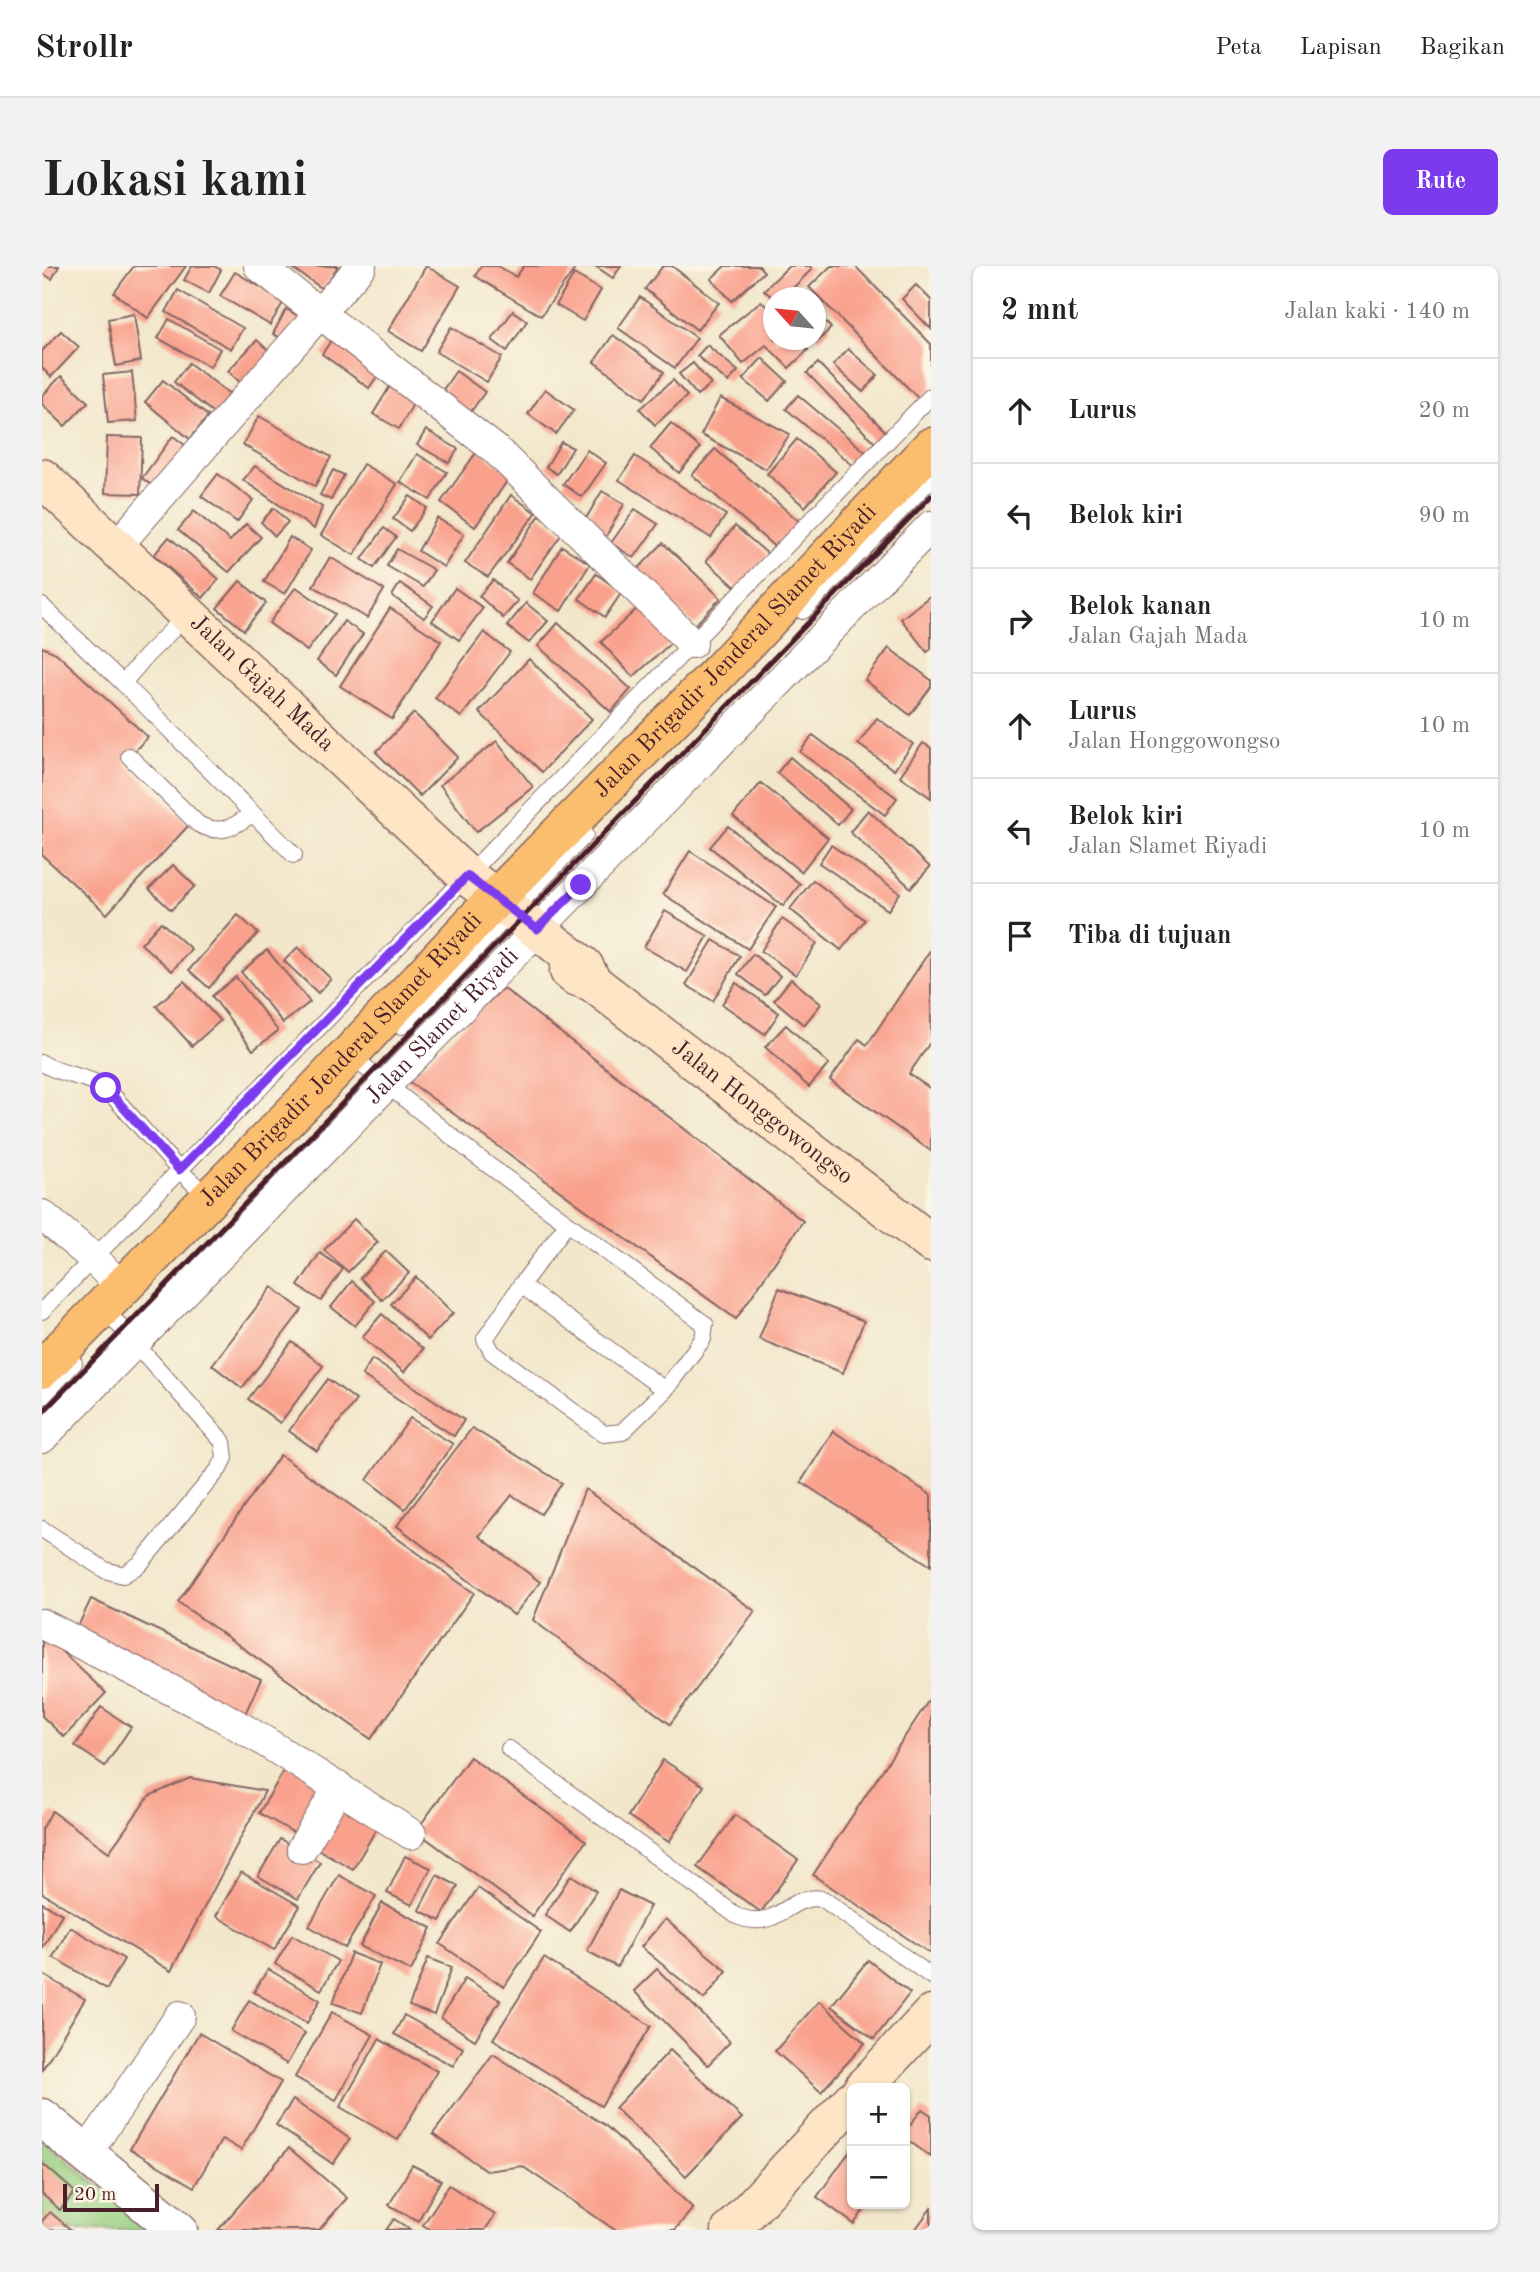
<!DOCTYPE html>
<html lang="id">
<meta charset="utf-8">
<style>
:root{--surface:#fff;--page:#f2f2f2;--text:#222;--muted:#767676;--line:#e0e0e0;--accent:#7c3aed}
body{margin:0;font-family:"Old Standard TT",serif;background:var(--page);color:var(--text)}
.controls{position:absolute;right:21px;bottom:21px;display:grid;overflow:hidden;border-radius:10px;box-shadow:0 2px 5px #0004}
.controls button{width:63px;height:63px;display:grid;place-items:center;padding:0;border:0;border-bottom:2px solid var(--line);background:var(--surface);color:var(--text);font:35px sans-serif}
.compass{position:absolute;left:721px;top:21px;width:63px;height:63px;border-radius:50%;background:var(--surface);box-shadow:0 2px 5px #0004;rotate:297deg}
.scale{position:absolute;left:21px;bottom:18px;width:96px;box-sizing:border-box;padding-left:7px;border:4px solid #4a1f2b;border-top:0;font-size:19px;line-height:24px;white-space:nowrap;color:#4a1f2b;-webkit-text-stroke:5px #fcf5e5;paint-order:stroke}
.stop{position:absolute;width:21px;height:21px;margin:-16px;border:5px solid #7c3aed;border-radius:50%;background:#fff}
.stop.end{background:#7c3aed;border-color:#fff;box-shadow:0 2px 7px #0008}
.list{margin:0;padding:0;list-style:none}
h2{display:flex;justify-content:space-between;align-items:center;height:91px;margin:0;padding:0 28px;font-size:30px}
h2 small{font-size:23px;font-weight:400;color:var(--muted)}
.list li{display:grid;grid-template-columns:46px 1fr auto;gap:21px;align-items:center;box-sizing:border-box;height:105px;padding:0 28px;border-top:2px solid var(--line)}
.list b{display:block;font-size:26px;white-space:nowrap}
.list p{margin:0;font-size:23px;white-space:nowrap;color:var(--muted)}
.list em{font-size:23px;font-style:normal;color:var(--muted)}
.icon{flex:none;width:38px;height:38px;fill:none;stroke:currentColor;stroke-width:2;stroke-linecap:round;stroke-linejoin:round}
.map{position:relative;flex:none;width:889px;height:1964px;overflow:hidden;border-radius:10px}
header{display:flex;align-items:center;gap:42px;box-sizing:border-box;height:98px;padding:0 35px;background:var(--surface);border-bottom:2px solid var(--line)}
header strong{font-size:33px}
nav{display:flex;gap:38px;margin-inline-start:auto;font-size:24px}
.intro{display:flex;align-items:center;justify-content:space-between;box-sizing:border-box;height:168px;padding:0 42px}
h1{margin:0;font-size:49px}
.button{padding:18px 32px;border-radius:10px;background:var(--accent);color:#fff;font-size:24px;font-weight:700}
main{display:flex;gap:42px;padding:0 42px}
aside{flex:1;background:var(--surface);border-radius:10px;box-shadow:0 2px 5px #0004}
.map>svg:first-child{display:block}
.green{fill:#96ce81;stroke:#707656;stroke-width:2}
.building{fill:#f9a18d}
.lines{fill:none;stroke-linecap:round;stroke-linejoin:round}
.service-casing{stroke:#856563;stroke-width:18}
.minor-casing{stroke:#856563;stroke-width:32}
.tertiary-casing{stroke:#856563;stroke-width:41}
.secondary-casing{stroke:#856563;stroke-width:41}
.primary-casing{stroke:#856563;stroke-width:41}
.service{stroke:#fff;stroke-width:16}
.minor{stroke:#fff;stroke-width:30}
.tertiary{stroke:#fff;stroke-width:38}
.secondary{stroke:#fde5c5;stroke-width:38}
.primary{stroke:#fbbd6e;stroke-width:38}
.rail{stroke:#4a1f2b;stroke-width:5}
.route{stroke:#7c3aed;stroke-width:9}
.labels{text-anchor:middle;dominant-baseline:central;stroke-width:5;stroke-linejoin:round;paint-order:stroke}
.street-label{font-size:24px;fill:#4a1f2b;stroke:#fcf5e5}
</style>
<header>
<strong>Strollr</strong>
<nav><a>Peta</a><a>Lapisan</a><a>Bagikan</a></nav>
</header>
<div class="intro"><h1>Lokasi kami</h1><a class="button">Rute</a></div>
<main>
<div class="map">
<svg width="889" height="1964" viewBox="0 0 889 1964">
<rect width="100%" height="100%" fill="#fcf5e5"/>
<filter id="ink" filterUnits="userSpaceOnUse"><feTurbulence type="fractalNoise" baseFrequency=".0143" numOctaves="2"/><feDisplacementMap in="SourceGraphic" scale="14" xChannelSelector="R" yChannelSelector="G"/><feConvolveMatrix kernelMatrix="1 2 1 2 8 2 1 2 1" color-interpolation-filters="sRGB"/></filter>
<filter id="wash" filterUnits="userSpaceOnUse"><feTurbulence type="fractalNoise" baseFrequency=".00686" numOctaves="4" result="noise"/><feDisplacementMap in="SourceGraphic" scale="28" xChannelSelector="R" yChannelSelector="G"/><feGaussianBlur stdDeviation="1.57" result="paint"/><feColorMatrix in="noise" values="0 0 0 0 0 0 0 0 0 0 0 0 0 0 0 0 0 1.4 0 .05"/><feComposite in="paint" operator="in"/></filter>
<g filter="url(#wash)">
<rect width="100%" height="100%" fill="#f2e7cb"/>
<path class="green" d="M0,1873l110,91h-110z"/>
<g id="blocks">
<g class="building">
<path d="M0,0h17l-7,13 -10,-6z"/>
<path d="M92,0h52l-38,52 -34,-25z"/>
<path d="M150,0h22l7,4 -12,23 -25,-13z"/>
<path d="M247,0h49l-15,23z"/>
<path d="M384,0l34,20 -39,65 -33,-20z"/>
<path d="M439,0h17l18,11 8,-11h53l-36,50 -66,-40z"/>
<path d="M553,0h26l-8,12z"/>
<path d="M621,0h9l47,37 -22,27 -52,-41z"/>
<path d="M683,0h34l5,6 -32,29 -21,-22z"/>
<path d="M747,0h21l2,3 -29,29h-9v1l-10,-9z"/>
<path d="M789,0h24l76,78v45l-11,11 -111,-113z"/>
<path d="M193,6l49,29 -14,24 -50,-29z"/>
<path d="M532,8l27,16 -18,31 -27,-16z"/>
<path d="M874,19l15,15v29l-29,-30z"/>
<path d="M136,24l65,38 -12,21 -65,-37z"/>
<path d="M598,31l57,41 -22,30 -57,-40z"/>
<path d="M719,35l13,13v26h24l10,10 -19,18 -23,-23 -23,19 -24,-29z"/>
<path d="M244,43l17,10 -13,24 -17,-9z"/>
<path d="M471,45l14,10 -20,30 -15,-11z"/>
<path d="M774,46l15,16 -12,12 -3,-4z"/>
<path d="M92,48l7,47 -25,5 -8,-47z"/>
<path d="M127,53l51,30 -10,18 -52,-29z"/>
<path d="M409,61l51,30 -15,25 -51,-30z"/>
<path d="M19,65l18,16 -28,30 -9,-9v-17z"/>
<path d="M571,69l51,37 -20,27 -50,-37z"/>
<path d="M291,72l47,34 -11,16 -47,-34z"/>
<path d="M215,74l15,14 -29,31 -15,-14z"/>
<path d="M665,79l31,26 -10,11 -31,-26z"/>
<path d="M806,83l30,26 -15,17 -30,-27z"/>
<path d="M720,92l25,23 -18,20 -26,-22z"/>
<path d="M147,97l46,35 -15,20 -46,-36z"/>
<path d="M651,97l18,21 -14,11 -18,-21z"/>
<path d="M776,97l69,70 -11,11 -69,-71z"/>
<path d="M414,105l29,21 -18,25 -29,-20z"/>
<path d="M90,106l5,49 -29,2 -5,-48z"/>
<path d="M19,110l27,26 -23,24 -23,-22v-8z"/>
<path d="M121,114l45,36 -18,23 -45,-37z"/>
<path d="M631,114l14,16 -32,29 -15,-16z"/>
<path d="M350,117l25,14 -18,32 -26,-15z"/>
<path d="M503,123l29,21 -18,24 -28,-20z"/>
<path d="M756,129l70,59 -12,14 -70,-59z"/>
<path d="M678,132l70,36 -24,35 -65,-34z"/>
<path d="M217,150l72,41 -16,29 -72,-41z"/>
<path d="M629,157l29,25 -21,25 -29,-25z"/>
<path d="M384,164l32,19 -9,14 -32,-18z"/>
<path d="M131,170l17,13 -31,42 -17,-13z"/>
<path d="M65,171l35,1 -2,56 -35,-1z"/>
<path d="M755,173l39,33 -31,35 -38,-33z"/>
<path d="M519,176l12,6 -16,26 -11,-7z"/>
<path d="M673,183l85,73 -23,27 -85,-74z"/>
<path d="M436,184l34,24 -37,53 -34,-25z"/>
<path d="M545,184l19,13 -24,34 -19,-13z"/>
<path d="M375,188l30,18 -17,28 -30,-18z"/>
<path d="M593,190l91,59 -15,23 -92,-58z"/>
<path d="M321,198l34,20 -43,71 -33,-20z"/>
<path d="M213,200l67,41 -8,22 -71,-49z"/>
<path d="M291,204l11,5 -13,25 -11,-5z"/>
<path d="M176,208l35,26 -16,22 -36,-26z"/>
<path d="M560,225l22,13 -20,36 -23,-13z"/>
<path d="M469,229l25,18 -48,64 -23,-14z"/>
<path d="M368,230l17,12 -17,23 -17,-12z"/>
<path d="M232,242l14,14 -13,14 -14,-14z"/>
<path d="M593,243l23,15 -24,34 -23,-15z"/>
<path d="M152,245l36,30 16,-17 15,13 -32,35 -51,-42z"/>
<path d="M498,249l23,17 -33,47 -23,-16z"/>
<path d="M395,252l27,16 -20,33 -26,-16z"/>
<path d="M693,260l33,28 -30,35 -32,-28z"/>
<path d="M342,262l12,9 -22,31 -12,-9z"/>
<path d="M127,271l50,42 -16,19 -49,-43z"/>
<path d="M248,271l21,13 -26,44 -21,-12z"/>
<path d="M621,277l58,55 -26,27 -58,-55z"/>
<path d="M520,280l28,18 -29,47 -28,-18z"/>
<path d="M355,283l37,21 -11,17 -36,-21z"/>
<path d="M288,291l54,33 -17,28 -54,-32z"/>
<path d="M554,308l26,18 -17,25 -26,-18z"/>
<path d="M451,314l25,21 -15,17 -24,-22z"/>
<path d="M198,315l26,22 -22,27 -27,-22z"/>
<path d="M358,317l33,23 -9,12 -32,-22z"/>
<path d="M254,321l39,27 -28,37 -38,-28z"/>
<path d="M413,322l28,20 -24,32 -27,-19z"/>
<path d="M889,329v54l-4,3 -26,-33z"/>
<path d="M484,337l22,18 -19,22 -22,-17z"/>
<path d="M598,340l33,35 -40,36 -32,-35z"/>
<path d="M348,342l51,33 -49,78 -52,-33z"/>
<path d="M302,355l19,13 -27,41 -19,-14z"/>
<path d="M516,357l73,66 -20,23 -73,-66z"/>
<path d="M442,366l26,20 -49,65 -26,-19z"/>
<path d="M0,381l14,6 92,84 -24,25 65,63 -82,89 -65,-59z"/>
<path d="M847,382l42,32v7l-21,28 -45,-35z"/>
<path d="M487,393l63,60 -50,53 -63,-60z"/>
<path d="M372,447l44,44 -38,39 -44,-44z"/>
<path d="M835,452l36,26 -19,26 -36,-26z"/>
<path d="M771,469l84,63 -12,17 -85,-63z"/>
<path d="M455,475l36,46 -57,45 -36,-47z"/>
<path d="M881,477l8,5v50l-31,-22z"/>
<path d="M748,491l61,52 -13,16 -61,-52z"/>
<path d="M719,517l67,55 -27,34 -68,-56z"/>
<path d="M826,544l62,57 -19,21 -61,-56z"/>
<path d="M686,560l72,58 -17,22 -73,-59z"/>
<path d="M789,579l69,48 -12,17 -69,-47z"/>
<path d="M648,585l86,56 -28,42 -85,-55z"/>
<path d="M131,599l22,21 -24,24 -22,-21z"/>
<path d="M771,614l52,40 -24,30 -51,-41z"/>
<path d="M623,645l43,25 -21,36 -43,-25z"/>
<path d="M196,649l20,18 -49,55 -20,-18z"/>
<path d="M740,653l35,24 -21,32 -35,-24z"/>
<path d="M119,656l30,27 -19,22 -31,-27z"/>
<path d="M671,674l27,16 -27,45 -27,-16z"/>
<path d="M256,681l33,32 -13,14 -34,-32z"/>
<path d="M889,683v92l-22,33 22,15v62l-101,-71 29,-41 8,6z"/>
<path d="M225,684l43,52 -27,21 -42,-51z"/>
<path d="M711,688l27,22 -15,19 -27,-21z"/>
<path d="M194,711l42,54 -25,19 -41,-54z"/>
<path d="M749,713l30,25 -17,21 -30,-25z"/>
<path d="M142,715l36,40 -28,25 -36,-40z"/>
<path d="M694,717l43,30 -14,21 -43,-30z"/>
<path d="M461,722l300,233 -67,98 -329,-239z"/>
<path d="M744,759l43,39 -20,23 -44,-40z"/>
<path d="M312,953l24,23 -30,30 -24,-22z"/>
<path d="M344,985l23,22 -27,27 -22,-22z"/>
<path d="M278,987l23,16 -22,32 -23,-15z"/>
<path d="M374,1011l37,36 -25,27 -37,-36z"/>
<path d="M310,1015l23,20 -20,25 -24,-19z"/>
<path d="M230,1021l30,23 -60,78 -30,-23z"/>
<path d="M737,1022l85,33 -21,52 -84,-34z"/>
<path d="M340,1048l41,35 -19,23 -42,-35z"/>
<path d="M250,1076l31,24 -43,57 -32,-24z"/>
<path d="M330,1093l92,61 -10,16 -92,-61z"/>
<path d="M286,1113l28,21 -39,51 -28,-20z"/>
<path d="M368,1152l43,26 -48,65 -38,-29z"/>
<path d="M430,1162l90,55 -21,31 -29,-19 -33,41 61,46 -26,33 -117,-89z"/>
<path d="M791,1165l98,64v71l-130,-84z"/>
<path d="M238,1189l194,138 -103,146 -193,-137z"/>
<path d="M543,1223l170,122 -85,113 -137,-104z"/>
<path d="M49,1333l170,80 -17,37 -171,-79z"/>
<path d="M0,1367l64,60 -42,44 -22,-21z"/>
<path d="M889,1431v257l-118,-79z"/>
<path d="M59,1441l30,20 -26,39 -30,-20z"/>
<path d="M428,1491l116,84 -54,75 -116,-85z"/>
<path d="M621,1494l41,26 -35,56 -41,-26z"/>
<path d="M246,1498l41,23 -29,49 -41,-23z"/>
<path d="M148,1512l75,13 -94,180 -129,-78v-64l10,-18 57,41 40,-56z"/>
<path d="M300,1533l39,22 -28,48 -39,-22z"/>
<path d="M693,1549l63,45 -37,52 -64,-45z"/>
<path d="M238,1573l40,23 -22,37 -40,-23z"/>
<path d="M363,1590l26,12 -19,37 -25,-12z"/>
<path d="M199,1606l59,34 -26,44 -58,-34z"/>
<path d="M297,1609l37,21 -31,52 -36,-22z"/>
<path d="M395,1609l21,11 -18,35 -21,-11z"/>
<path d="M529,1609l25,16 -26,41 -25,-17z"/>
<path d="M436,1622l63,44 -37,55 -64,-43z"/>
<path d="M577,1624l31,16 -33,61 -30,-16z"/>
<path d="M0,1637l20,11 -20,35z"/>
<path d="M340,1637l50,25 -21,43 -51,-25z"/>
<path d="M623,1653l62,52 -23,28 -63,-52z"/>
<path d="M28,1661l54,32 -17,30 -54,-32z"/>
<path d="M250,1669l46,26 -17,29 -46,-26z"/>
<path d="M309,1687l29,11 -18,49 -29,-10z"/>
<path d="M386,1692l24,9 -18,48 -25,-9z"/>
<path d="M502,1692l107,68 -50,80 -108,-67z"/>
<path d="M826,1694l42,33 -36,46 -43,-33z"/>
<path d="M226,1703l52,31 -13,23 -53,-31z"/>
<path d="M615,1703l73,73 -22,23 -74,-74z"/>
<path d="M0,1708l43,25 -43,71z"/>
<path d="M423,1712l35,22 -25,40 -34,-22z"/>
<path d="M207,1734l56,33 -18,31 -56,-33z"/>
<path d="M777,1735l46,42 -44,49 -46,-41z"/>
<path d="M290,1746l41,23 -37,65 -41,-23z"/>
<path d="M362,1749l59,33 -10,18 -59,-32z"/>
<path d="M157,1767l82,49 -40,68 -19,-11 -28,48 -64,-38z"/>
<path d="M337,1773l58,32 -39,69 -58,-33z"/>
<path d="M628,1784l72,68 -56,58 -71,-68z"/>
<path d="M451,1788l113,72 87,82 -18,22h-60l-93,-64 -35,5 -54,-37z"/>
<path d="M251,1834l57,39 -17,25 -57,-39z"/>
<path d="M880,1843l9,6v42l-26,-19v-6z"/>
<path d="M247,1882l58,50 -28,32h-101z"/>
<path d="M810,1882v56h16l-14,20 -37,-27z"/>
<path d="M0,1897l33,29 -15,18 -18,-16z"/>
<path d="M370,1899l29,15 -23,41 -29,-16z"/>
<path d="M407,1919l46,30 -10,15h-54l-8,-5z"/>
<path d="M889,1942v22h-16z"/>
<path d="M8,1946l21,18h-29v-9z"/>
<path d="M352,1953l17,11h-25z"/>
</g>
</g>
</g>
<g filter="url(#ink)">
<use href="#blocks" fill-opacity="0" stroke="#856563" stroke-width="2"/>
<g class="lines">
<defs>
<g id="service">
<path d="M0,340l81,77 171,172"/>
<path d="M761,345l128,-132"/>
<path d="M81,417l23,-27 42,-42"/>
<path d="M87,490l69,68c23,12 35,3 54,-10"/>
<path d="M360,760l183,-191"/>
<path d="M308,789l126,101 229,168 -2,15 -38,51 -43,42 -18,2 -112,-82 -7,-13 36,-54 46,-61"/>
<path d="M0,797c20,13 44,12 64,25l73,82 30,28"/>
<path d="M479,1019l144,105"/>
<path d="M0,1045l425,-435 464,-480"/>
<path d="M0,1131l32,-34"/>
<path d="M0,1263l63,41 18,5 17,-11 79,-95 6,-11 -2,-16 -121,-136"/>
<path d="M467,1483l228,167c5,2 11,4 17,4 27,3 39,-27 69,-21l108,77"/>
</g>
<g id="minor">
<path d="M217,0l237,184 196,193"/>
<path d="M74,281l245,-281"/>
<path d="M0,949l51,43 28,29"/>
<path id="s1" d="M0,1172l889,-912"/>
<path d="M0,1358l176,90 46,27 147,93"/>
<path d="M260,1582l37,-61"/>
<path d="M44,1888l94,-138"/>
</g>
<path id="tertiary" d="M0,1852l136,112"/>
<g id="secondary">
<path id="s2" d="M0,212l425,398 117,90 8,16"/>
<path id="s3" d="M527,705l6,5 17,6 339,261"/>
<path d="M821,1822l68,-73"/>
<path d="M689,1964l121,-130"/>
</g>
<g id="primary">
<path id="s4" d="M0,1103l271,-276 184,-196 223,-226 211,-224"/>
</g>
</defs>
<use href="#service" class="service-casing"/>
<use href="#minor" class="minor-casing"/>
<use href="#tertiary" class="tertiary-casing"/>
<use href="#secondary" class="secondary-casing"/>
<use href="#primary" class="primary-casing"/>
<use href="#service" class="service"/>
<use href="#minor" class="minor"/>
<use href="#tertiary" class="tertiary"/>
<use href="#secondary" class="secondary"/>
<use href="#primary" class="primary"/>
<path class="rail" d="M0,1147l889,-917"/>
</g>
</g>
<g class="lines" filter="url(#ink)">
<path class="route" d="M64,822l73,82 288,-294 70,53 44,-44"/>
</g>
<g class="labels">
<g class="street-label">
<text stroke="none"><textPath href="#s4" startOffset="998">Jalan Brigadir Jenderal Slamet Riyadi</textPath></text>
<text stroke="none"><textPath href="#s2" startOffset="301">Jalan Gajah Mada</textPath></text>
<text stroke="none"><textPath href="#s1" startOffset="574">Jalan Slamet Riyadi</textPath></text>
<text stroke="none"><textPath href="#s4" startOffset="430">Jalan Brigadir Jenderal Slamet Riyadi</textPath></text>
<text stroke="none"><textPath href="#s3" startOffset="240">Jalan Honggowongso</textPath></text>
</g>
</g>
</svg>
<div class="controls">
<button>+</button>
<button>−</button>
</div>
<svg class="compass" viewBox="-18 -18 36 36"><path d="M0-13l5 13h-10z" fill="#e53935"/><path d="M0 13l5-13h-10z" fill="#767676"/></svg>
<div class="scale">20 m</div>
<div class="stop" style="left:64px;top:822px"></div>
<div class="stop end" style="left:539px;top:619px"></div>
</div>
<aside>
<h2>2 mnt<small>Jalan kaki · 140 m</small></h2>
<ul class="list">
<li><svg class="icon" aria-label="ahead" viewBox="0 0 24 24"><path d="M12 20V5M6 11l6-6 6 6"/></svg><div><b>Lurus</b></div><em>20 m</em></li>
<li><svg class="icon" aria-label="left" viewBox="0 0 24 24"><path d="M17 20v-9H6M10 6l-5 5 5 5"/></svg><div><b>Belok kiri</b></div><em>90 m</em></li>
<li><svg class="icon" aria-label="right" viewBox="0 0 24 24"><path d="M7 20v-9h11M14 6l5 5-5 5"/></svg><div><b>Belok kanan</b><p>Jalan Gajah Mada</p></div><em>10 m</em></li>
<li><svg class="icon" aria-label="ahead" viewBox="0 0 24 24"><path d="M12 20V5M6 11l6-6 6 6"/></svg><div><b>Lurus</b><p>Jalan Honggowongso</p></div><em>10 m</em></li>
<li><svg class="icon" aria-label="left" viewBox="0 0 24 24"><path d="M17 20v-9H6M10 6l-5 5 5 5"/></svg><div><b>Belok kiri</b><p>Jalan Slamet Riyadi</p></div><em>10 m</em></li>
<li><svg class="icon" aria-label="arrive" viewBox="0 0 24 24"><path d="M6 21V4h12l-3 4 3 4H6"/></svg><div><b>Tiba di tujuan</b></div></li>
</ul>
</aside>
</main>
